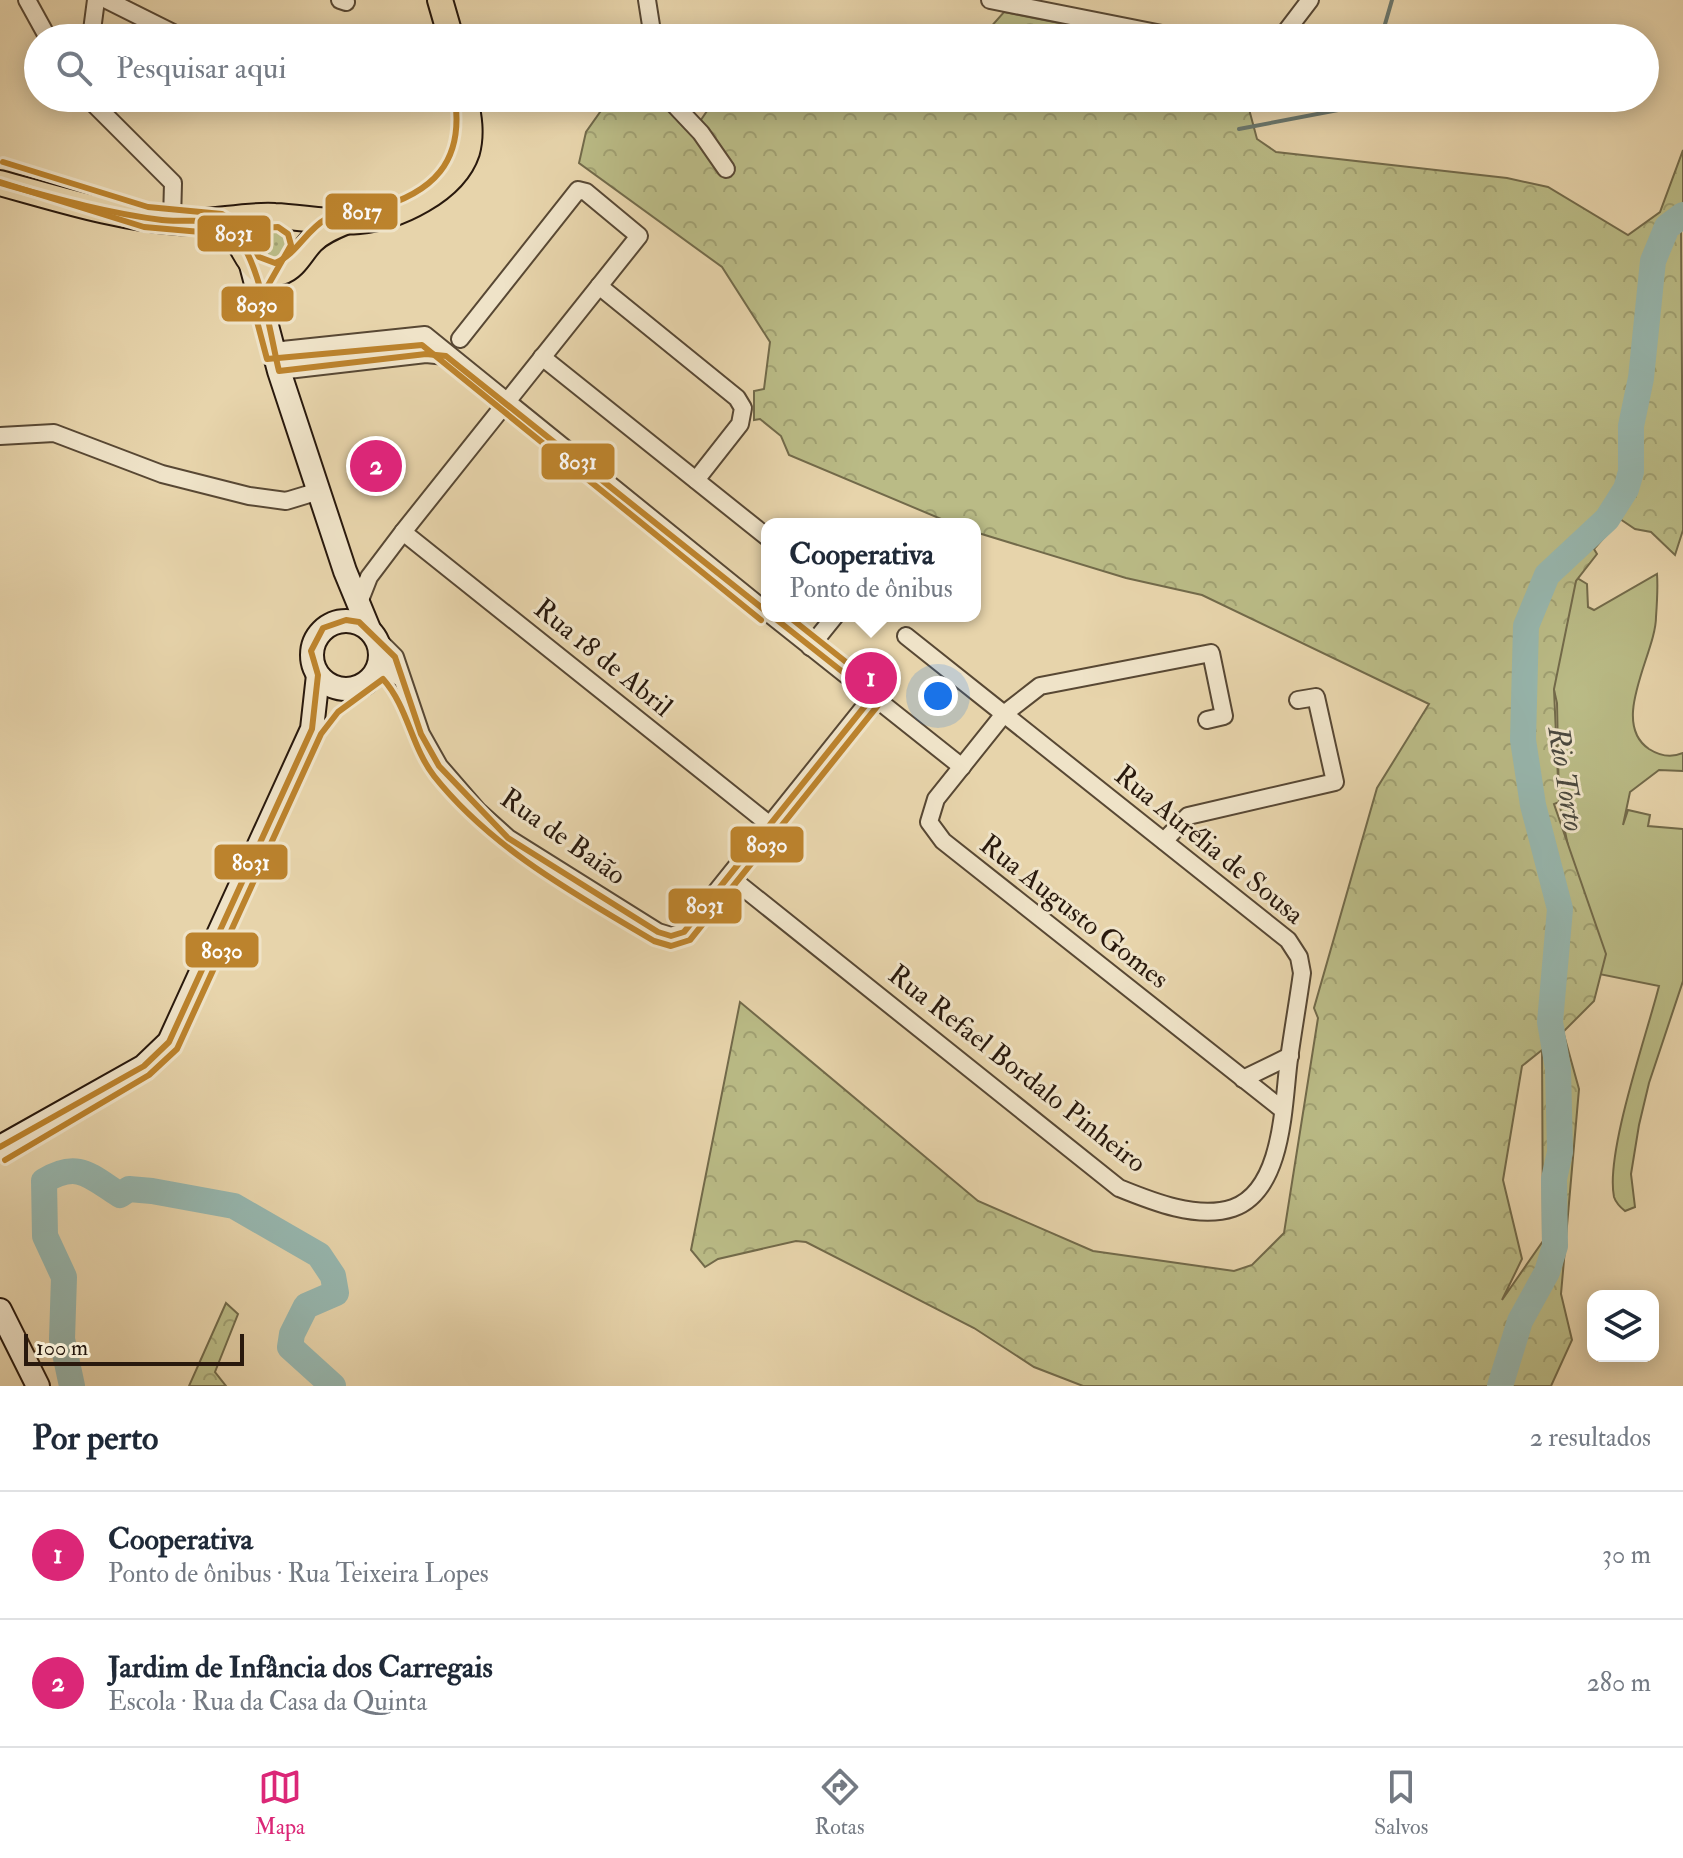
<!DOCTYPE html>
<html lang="pt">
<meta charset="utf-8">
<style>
:root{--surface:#fff;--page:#f2f2f3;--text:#1f2937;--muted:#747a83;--line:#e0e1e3;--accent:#db2777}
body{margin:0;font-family:"IM FELL Double Pica",serif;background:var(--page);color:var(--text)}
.controls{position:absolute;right:24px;bottom:24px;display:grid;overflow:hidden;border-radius:16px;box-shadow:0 4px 20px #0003}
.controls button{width:72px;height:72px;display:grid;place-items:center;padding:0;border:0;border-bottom:2px solid var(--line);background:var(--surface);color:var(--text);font:40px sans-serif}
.scale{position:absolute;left:24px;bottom:20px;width:220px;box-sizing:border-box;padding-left:8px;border:4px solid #29190d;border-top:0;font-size:22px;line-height:28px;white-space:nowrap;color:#29190d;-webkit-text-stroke:6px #efe3c8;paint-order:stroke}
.you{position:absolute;left:938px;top:696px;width:28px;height:28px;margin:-20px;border:6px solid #fff;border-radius:50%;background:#1a73e8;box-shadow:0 0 0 12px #1a73e833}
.badge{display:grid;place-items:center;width:52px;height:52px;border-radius:50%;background:var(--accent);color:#fff;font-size:26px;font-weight:700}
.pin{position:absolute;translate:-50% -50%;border:4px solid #fff;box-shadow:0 2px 8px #0006}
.popup{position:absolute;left:761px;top:518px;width:220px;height:104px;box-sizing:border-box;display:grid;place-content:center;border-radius:16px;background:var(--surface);filter:drop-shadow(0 2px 6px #0005);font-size:26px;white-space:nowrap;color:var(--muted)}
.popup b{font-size:30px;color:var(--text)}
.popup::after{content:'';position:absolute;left:50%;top:100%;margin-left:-16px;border:16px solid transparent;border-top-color:var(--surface)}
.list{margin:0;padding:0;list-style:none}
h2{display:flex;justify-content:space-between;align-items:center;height:104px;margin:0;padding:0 32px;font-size:34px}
h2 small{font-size:26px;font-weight:400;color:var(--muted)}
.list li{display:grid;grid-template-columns:52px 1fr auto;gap:24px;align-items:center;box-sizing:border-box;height:128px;padding:0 32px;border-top:2px solid var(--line)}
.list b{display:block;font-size:30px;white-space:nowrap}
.list p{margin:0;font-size:26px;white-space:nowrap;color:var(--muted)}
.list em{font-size:26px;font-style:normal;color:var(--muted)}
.icon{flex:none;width:44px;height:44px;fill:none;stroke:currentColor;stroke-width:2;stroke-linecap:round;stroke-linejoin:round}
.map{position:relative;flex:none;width:1683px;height:1386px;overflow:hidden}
.search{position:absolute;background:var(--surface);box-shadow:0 4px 20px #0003;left:24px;right:24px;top:24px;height:88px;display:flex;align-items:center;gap:20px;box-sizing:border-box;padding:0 28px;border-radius:44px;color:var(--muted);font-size:30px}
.sheet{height:360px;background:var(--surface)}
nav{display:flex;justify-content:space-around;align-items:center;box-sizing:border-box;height:112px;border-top:2px solid var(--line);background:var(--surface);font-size:22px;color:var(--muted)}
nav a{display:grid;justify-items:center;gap:4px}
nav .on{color:var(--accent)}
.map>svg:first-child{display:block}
.grass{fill:#babb86;stroke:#726a4a;stroke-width:2}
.forest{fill:url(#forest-crowns);stroke:#726a4a;stroke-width:2;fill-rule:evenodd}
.garden{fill:url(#garden-dots);stroke:#726a4a;stroke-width:2}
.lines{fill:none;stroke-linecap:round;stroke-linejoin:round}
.stream{stroke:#6b786e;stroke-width:4}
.river{stroke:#97b7af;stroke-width:26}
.street-casing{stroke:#584834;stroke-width:20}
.secondary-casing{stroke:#29190d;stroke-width:26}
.primary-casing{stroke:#29190d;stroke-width:28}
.street{stroke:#efe3c8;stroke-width:16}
.secondary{stroke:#efe3c8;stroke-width:22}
.primary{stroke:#e7d4ab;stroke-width:24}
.bus-1-casing{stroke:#efe3c8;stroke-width:12}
.bus-2-casing{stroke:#efe3c8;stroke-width:12}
.bus-3-casing{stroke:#efe3c8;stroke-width:12}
.bus-1{stroke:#bc832d;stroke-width:6}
.bus-2{stroke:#bc832d;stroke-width:6}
.bus-3{stroke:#bc832d;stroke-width:6}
.labels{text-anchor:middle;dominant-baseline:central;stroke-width:6;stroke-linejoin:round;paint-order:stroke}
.street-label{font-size:28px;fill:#29190d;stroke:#efe3c8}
.water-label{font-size:30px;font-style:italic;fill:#4a483e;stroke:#efe3c8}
.line-badge{stroke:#efe3c8;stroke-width:3}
.badge-label{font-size:22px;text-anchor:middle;font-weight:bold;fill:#fff}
</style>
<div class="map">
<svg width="1683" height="1386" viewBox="0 0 1683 1386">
<defs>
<pattern id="forest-crowns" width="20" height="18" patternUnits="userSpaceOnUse" patternTransform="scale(2)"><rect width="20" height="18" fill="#babb86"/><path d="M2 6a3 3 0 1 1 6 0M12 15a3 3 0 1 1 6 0" fill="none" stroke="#a0a072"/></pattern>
<pattern id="garden-dots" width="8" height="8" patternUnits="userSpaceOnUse" patternTransform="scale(2)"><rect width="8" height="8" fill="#babb86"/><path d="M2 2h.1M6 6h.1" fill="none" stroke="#a0a072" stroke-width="1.8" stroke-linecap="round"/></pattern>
</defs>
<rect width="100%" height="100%" fill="#e7d4ab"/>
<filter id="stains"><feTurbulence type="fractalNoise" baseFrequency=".0025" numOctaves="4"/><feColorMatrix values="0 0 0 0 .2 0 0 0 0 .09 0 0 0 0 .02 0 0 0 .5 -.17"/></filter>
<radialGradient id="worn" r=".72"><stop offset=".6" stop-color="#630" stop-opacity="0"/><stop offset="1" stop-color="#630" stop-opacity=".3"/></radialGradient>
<path class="grass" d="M1657,574c1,13 0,29 -1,43 0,36 -47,105 -7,132 11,7 22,9 34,4v18l-24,-1 -29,22 -7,33 5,-15 22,5 -2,11 35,3v152l-34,102 -10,42 -8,49 4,33 -10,4c-5,-4 -9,-8 -11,-14 -9,-44 33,-163 45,-211l-65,-13 -35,-171 -2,-99 -12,-53 32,-72 10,6 1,23 6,3z"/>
<g class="forest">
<path d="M1004,12l131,26h-154z"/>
<path d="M610,98h51l35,29 20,-29h530l11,41 19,13 231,26 41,9 80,48 32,-23 23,-62v62l-17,14 -15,34 -12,118 -11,48 1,46 -5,16 -19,30 -19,19 5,6 18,-17 30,-51 -2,-33 7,-48 7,-18v-54l9,-73 21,-25 2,306 -8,25 -24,-23 -16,-3 -15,-10 -26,30 3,5 -21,27 -22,108 5,113 -5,2 52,150 -12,47 -35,35 5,-1 15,54 -18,205 11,46 -21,46h-468l-49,-19 -60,-39 -168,-86 -10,-1 -78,18 -13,8 -14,-17 49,-248 238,199 115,50 141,20 18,-6 32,-32 34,-215 -4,-10 63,-220 52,-84 -227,-109 -76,-17 -151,-46v-8h-22l-164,-69 -8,-19 -21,-17 -6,1v-29l10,-2 6,-47 -48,-75 -143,-104 7,-31zM1542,1050l1,191 -41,59 20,-41 -19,-79 19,-114z"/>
<path d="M226,1303l12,11 -23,58 11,14h-37z"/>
</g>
<circle class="garden" cx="273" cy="243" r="19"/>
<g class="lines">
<g class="stream">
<path d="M1381,38l11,-38"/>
<path d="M1239,129l115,-22 7,-9"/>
</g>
<g class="river">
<path d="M72,1386l-10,-47 2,-62 -19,-41 -1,-55c34,-21 46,-5 76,14l9,-6 23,2 82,15 85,49 14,21 3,17 -30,13 -14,28 -2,13 43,39"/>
<path d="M1500,1386l20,-65 27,-49 8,-26 -1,-67 6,-27 -2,-84 -8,-46 10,-113 -27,-104 -10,-65 3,-114 21,-51 60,-56 19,-30 5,-17v-46l10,-48 12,-117 14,-34 16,-12"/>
</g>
<defs>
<g id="street">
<path d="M27,0l21,38"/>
<path d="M107,0l76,38"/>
<path d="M340,0l6,2"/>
<path d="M647,0l6,38"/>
<path d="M990,0l192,38"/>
<path d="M91,38l5,-38"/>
<path d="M1281,38l29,-38"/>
<path d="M88,98l85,85 -1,38"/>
<path d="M668,98l33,35 25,36"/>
<path d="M599,286l138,112 6,10 -3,16 -44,56"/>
<path d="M273,351l152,-16 342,277"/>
<path d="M542,357l225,180"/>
<path d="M279,371l147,-17 20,2"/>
<path d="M0,436l54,-3 108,41 87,22 37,5 33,-10"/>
<path d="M403,532l367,293"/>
<path d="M358,605l11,-28 34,-45 236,-296 -53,-44 -8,-2 -118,149"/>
<path d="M772,616l190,151"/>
<path d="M377,639l18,18 26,77 18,32 39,45 30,27 150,94 13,4 13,-4 189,-236"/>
<path d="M810,647l25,-31"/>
<path d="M379,664l20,13"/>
<path d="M1207,720l17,-4 -13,-63 -171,33 -36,28 -68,85 -7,23 14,19 340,269"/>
<path d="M1164,841l24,-25 147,-34 -19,-85 -18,3"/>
<path d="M730,877l389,311c32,13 78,32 114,20 51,-18 50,-105 56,-149 4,-29 9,-57 13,-86l-3,-16 -11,-17 -382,-304"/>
<path d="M1243,1079l47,-23"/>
</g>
<g id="secondary">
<path d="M251,265l28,106 66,200 24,58"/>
<circle cx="346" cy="655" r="34"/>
<path d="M0,1147l144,-81 25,-24 143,-313 6,-54"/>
<path d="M0,1310l38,76"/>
</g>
<g id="primary">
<path d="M440,0l11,38"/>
<path d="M0,183c59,16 117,35 178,39 32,2 65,-8 97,-6 27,1 56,8 84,5 38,-3 95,-30 108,-69 5,-18 2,-36 -2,-54"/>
<path d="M216,222c33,11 26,61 65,50 14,-4 21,-21 31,-31 9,-9 21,-14 33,-19"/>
</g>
</defs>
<use href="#street" class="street-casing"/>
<use href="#secondary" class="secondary-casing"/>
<use href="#primary" class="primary-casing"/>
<use href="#street" class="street"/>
<use href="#secondary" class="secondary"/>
<use href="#primary" class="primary"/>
<defs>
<g id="bus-1">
<path d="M0,183c54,15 106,30 162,37 20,3 49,-4 66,8 31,21 42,107 51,143l147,-17 20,2 321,256"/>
<path d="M0,1147l144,-81 25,-24 143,-313 6,-54 -7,-24 12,-23 23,-8 13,2 36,35 26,77 18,32 69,72 150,94 13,4 13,-4 189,-236 -101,-80"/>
</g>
<g id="bus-2">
<path d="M0,182l144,45 57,5 77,-5 10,7 3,11 -37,65 13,49 155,-14 339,275"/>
<path d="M5,1160l144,-85 28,-26 144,-315 17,-22 45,-33c25,28 28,67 51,97 58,73 141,118 220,165l17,5 19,-6 193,-241 -3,-10 -92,-73"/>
</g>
<path id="bus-3" d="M3,162l145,45 74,7 20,13 17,30 16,6c21,-8 31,-33 51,-44 15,-7 32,-6 48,-10 59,-16 90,-47 81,-110"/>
</defs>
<use href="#bus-1" class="bus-1-casing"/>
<use href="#bus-2" class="bus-2-casing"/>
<use href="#bus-3" class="bus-3-casing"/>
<use href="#bus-1" class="bus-1"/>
<use href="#bus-2" class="bus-2"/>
<use href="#bus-3" class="bus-3"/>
</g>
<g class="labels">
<g class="street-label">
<text transform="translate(603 658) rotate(39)">Rua 18 de Abril</text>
<text transform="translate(563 837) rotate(35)">Rua de Baião</text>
<text transform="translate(1209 845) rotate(39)">Rua Aurélia de Sousa</text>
<text transform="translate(1074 912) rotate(38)">Rua Augusto Gomes</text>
<text transform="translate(1017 1069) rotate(38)">Rua Refael Bordalo Pinheiro</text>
</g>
<g class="water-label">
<text transform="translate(1566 779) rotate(81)">Rio Torto</text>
</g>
</g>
<g class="line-badge">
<rect x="324" y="192" width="75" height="39" rx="8" fill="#bc832d"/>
<rect x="196" y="214" width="76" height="39" rx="8" fill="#bc832d"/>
<rect x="220" y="285" width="75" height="38" rx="8" fill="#bc832d"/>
<rect x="540" y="442" width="76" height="39" rx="8" fill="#bc832d"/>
<rect x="729" y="825" width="76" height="39" rx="8" fill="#bc832d"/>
<rect x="213" y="843" width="76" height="38" rx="8" fill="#bc832d"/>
<rect x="667" y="887" width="76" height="38" rx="8" fill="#bc832d"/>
<rect x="184" y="931" width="76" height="38" rx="8" fill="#bc832d"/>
</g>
<g class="badge-label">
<text x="362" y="219">8017</text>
<text x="234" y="241">8031</text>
<text x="257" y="312">8030</text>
<text x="578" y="469">8031</text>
<text x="767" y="852">8030</text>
<text x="251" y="870">8031</text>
<text x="705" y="913">8031</text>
<text x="222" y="958">8030</text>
</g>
<rect width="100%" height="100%" filter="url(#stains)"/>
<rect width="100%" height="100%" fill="url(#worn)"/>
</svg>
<div class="controls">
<button><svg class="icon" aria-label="layers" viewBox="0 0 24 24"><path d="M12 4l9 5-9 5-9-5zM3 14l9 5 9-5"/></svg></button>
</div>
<div class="scale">100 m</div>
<div class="you"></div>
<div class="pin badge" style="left:871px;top:678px">1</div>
<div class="popup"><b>Cooperativa</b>Ponto de ônibus</div>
<div class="pin badge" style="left:376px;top:466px">2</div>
<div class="search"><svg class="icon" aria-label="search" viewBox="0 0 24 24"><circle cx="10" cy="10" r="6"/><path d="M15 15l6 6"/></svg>Pesquisar aqui</div>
</div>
<section class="sheet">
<h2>Por perto<small>2 resultados</small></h2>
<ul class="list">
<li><span class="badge">1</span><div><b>Cooperativa</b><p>Ponto de ônibus · Rua Teixeira Lopes</p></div><em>30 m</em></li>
<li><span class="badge">2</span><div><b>Jardim de Infância dos Carregais</b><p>Escola · Rua da Casa da Quinta</p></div><em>280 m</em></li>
</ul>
</section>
<nav>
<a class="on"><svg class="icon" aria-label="map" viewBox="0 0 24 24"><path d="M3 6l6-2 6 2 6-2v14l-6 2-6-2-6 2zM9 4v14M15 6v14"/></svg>Mapa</a>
<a><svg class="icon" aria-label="directions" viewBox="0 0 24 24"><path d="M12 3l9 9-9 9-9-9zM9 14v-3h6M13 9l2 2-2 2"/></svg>Rotas</a>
<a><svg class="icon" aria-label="saved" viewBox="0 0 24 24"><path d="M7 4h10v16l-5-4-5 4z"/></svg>Salvos</a>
</nav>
